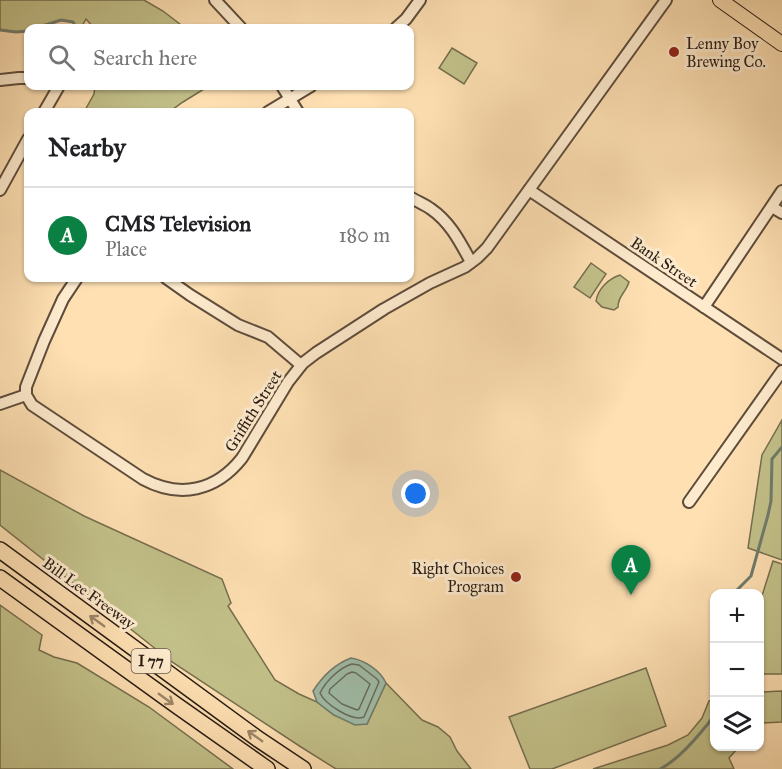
<!DOCTYPE html>
<meta charset="utf-8">
<style>
:root{--surface:#fff;--page:#f2f2f2;--text:#202124;--muted:#757577;--line:#e0e0e0;--accent:#0b8043}
body{margin:0;font-family:"IM FELL Great Primer",serif;background:var(--page);color:var(--text)}
.controls{position:absolute;right:18px;bottom:18px;display:grid;overflow:hidden;border-radius:12px;box-shadow:0 2px 4px #0004}
.controls button{width:54px;height:54px;display:grid;place-items:center;padding:0;border:0;border-bottom:2px solid var(--line);background:var(--surface);color:var(--text);font:30px sans-serif}
.you{position:absolute;left:416px;top:494px;width:21px;height:21px;margin:-15px;border:4px solid #fff;border-radius:50%;background:#1a73e8;box-shadow:0 0 0 9px #1a73e833}
.badge{display:grid;place-items:center;width:39px;height:39px;border-radius:50%;background:var(--accent);color:#fff;font-size:20px;font-weight:700}
.pin{position:absolute;translate:-50% -50px;filter:drop-shadow(0 2px 3px #0008)}
.pin::after{content:'';position:absolute;top:32px;width:21px;height:18px;background:inherit;clip-path:polygon(0 0,100% 0,50% 100%)}
.list{margin:0;padding:0;list-style:none}
h2{display:flex;justify-content:space-between;align-items:center;height:78px;margin:0;padding:0 24px;font-size:26px}
h2 small{font-size:20px;font-weight:400;color:var(--muted)}
.list li{display:grid;grid-template-columns:39px 1fr auto;gap:18px;align-items:center;box-sizing:border-box;height:96px;padding:0 24px;border-top:2px solid var(--line)}
.list b{display:block;font-size:22px;white-space:nowrap}
.list p{margin:0;font-size:20px;white-space:nowrap;color:var(--muted)}
.list em{font-size:20px;font-style:normal;color:var(--muted)}
.icon{flex:none;width:33px;height:33px;fill:none;stroke:currentColor;stroke-width:2;stroke-linecap:round;stroke-linejoin:round}
.map{position:relative;flex:none;width:782px;height:769px;overflow:hidden}
.search{position:absolute;background:var(--surface);box-shadow:0 2px 4px #0004;left:24px;top:24px;width:390px;height:66px;display:flex;align-items:center;gap:15px;box-sizing:border-box;padding:0 21px;border-radius:12px;color:var(--muted);font-size:22px}
.panel{position:absolute;background:var(--surface);box-shadow:0 2px 4px #0004;left:24px;top:108px;width:390px;height:174px;border-radius:12px}
.map>svg:first-child{display:block}
.green{fill:#c3c18a;stroke:#766e4e;stroke-width:1.5}
.water{fill:#a0bda9;stroke:#707c6d;stroke-width:1.5}
.lines{fill:none;stroke-linecap:round;stroke-linejoin:round}
.shore{stroke:#646c5e;stroke-width:1.5}
.stream{stroke:#707c6d;stroke-width:3}
.minor-casing{stroke:#5e4c3b;stroke-width:14}
.major-casing{stroke:#281b13;stroke-width:16}
.highway-casing{stroke:#281b13;stroke-width:18}
.minor{stroke:#feebce;stroke-width:10}
.major{stroke:#fee0b3;stroke-width:14}
.highway{stroke:#fee0b3;stroke-width:15}
.oneway{stroke:#9e876b}
.poi-dot{fill:#8f2418;stroke:#feebce;stroke-width:2}
.labels{text-anchor:middle;dominant-baseline:central;stroke-width:6;stroke-linejoin:round;paint-order:stroke}
.shield{fill:#feebce;stroke:#68594b;stroke-width:1.5}
.shield-label{font-size:15px;font-weight:bold;fill:#281b13}
.poi-label{font-size:16px;fill:#281b13;stroke:#feebce;text-anchor:start}
.street-label{font-size:16px;fill:#281b13;stroke:#feebce}
</style>
<div class="map">
<svg width="782" height="769" viewBox="0 0 782 769">
<rect width="100%" height="100%" fill="#fee0b3"/>
<filter id="stains"><feTurbulence type="fractalNoise" baseFrequency=".00333" numOctaves="4"/><feColorMatrix values="0 0 0 0 .2 0 0 0 0 .09 0 0 0 0 .02 0 0 0 .5 -.17"/></filter>
<radialGradient id="worn" r=".72"><stop offset=".6" stop-color="#630" stop-opacity="0"/><stop offset="1" stop-color="#630" stop-opacity=".3"/></radialGradient>
<g class="green">
<path d="M0,0h144l19,11 22,17h-91l-8,-9 -5,9h-5l-3,-6c-16,-6 -29,6 -45,6v3c-9,2 -18,0 -28,-1z"/>
<path d="M452,48l25,15 -13,21 -25,-16z"/>
<path d="M95,86h114l-26,16 -14,10h-85l10,-18z"/>
<path d="M591,263l15,11 -16,24 -16,-11z"/>
<path d="M620,275l9,7c-3,11 -11,13 -11,25l-4,3 -12,-3 -6,-6c2,-12 12,-22 24,-26z"/>
<path d="M782,420v140l-34,-12 14,-93z"/>
<path d="M0,470l84,46 138,63 9,24 -3,3 47,74 24,14 18,8 17,13 33,9 19,-41 36,37 16,7 12,10 7,14 14,18h-135l-35,-22 -129,-85 -172,-137z"/>
<path d="M773,561l9,3v110h-21l-1,-1v-71z"/>
<path d="M0,605l42,30 -3,15 15,7 23,6 72,44 84,62h-233z"/>
<path d="M646,668l20,58 -114,43h-22l-21,-52z"/>
<path d="M782,691v31l-20,1 -2,3v-34z"/>
<path d="M714,700v46l25,1 -10,11 5,11h-141l75,-24 20,-10 14,-17 7,-17z"/>
</g>
<path class="water" d="M351,658c13,2 29,12 35,25l-19,41 -12,1 -21,-10 -17,-13 -4,-11c9,-14 22,-27 38,-33z"/>
<g class="lines">
<g class="shore">
<path d="M352,664l7,1 18,14 2,3 -15,35c-12,5 -39,-13 -44,-24 6,-12 19,-25 32,-29z"/>
<path d="M352,672l4,1 14,11 -11,25 -2,1 -15,-6 -13,-11 1,-4 17,-15z"/>
</g>
<g class="stream">
<path d="M37,28l24,-8 12,2 3,6"/>
<path d="M0,30l16,2 12,-1"/>
<path d="M733,594l18,-18 17,-61 3,-14 1,-42 10,-12"/>
<path d="M660,769c20,-10 41,-36 54,-53"/>
</g>
<defs>
<g id="minor">
<path d="M215,0l26,28"/>
<path d="M396,28l10,-9 14,-19"/>
<path d="M0,80l19,-2h9"/>
<path d="M282,86l16,26"/>
<path d="M44,112l15,-26"/>
<path d="M268,112l43,-26"/>
<path d="M0,190l28,-51"/>
<path d="M529,190l253,169"/>
<path d="M410,197c6,4 14,7 21,12 19,13 29,33 40,53"/>
<path d="M772,207l10,6"/>
<path d="M166,278l24,17 48,30 30,12 33,28"/>
<path d="M704,307l78,-116"/>
<path d="M26,395l6,10 111,74c37,20 73,12 99,-21l46,-76 15,-19 13,-10 68,-44 46,-26 35,-16 12,-9 10,-10 179,-248"/>
<path d="M26,395v-8l18,-46 19,-42 14,-21"/>
<path d="M0,404l26,-9"/>
<path d="M689,502l93,-131"/>
</g>
<path id="major" d="M720,0l62,44"/>
<g id="highway">
<path d="M0,550l258,189 45,30"/>
<path d="M0,578l176,127 91,64"/>
</g>
</defs>
<use href="#minor" class="minor-casing"/>
<use href="#major" class="major-casing"/>
<use href="#highway" class="highway-casing"/>
<use href="#minor" class="minor"/>
<use href="#major" class="major"/>
<use href="#highway" class="highway"/>
</g>
<defs><path id="oneway-shaft" d="M-6 0H5M1.5-3L5.5 0L1.5 3" fill="none" stroke-width="1.6" stroke-linecap="round" stroke-linejoin="round" transform="scale(1.5)"/></defs>
<g class="oneway">
<use href="#oneway-shaft" transform="translate(97 621) rotate(-144)"/>
<use href="#oneway-shaft" transform="translate(166 699) rotate(36)"/>
<use href="#oneway-shaft" transform="translate(255 736) rotate(-145)"/>
</g>
<g class="poi-dot">
<circle cx="674" cy="52" r="6"/>
<circle cx="516" cy="577" r="6"/>
</g>
<g class="labels">
<rect class="shield" x="131.5" y="649" width="39" height="24" rx="4.5"/>
<g class="shield-label">
<text x="151" y="661">I 77</text>
</g>
<g class="poi-label">
<text x="686" y="43">Lenny Boy<tspan x="686" dy="18">Brewing Co.</tspan></text>
<text x="504" y="568" text-anchor="end">Right Choices<tspan x="504" dy="18">Program</tspan></text>
</g>
<g class="street-label">
<text transform="translate(664 262) rotate(34)">Bank Street</text>
<text transform="translate(253 411) rotate(-58)">Griffith Street</text>
<text transform="translate(89 593) rotate(36)">Bill Lee Freeway</text>
</g>
</g>
<rect width="100%" height="100%" filter="url(#stains)"/>
<rect width="100%" height="100%" fill="url(#worn)"/>
</svg>
<div class="controls">
<button>+</button>
<button>−</button>
<button><svg class="icon" aria-label="layers" viewBox="0 0 24 24"><path d="M12 4l9 5-9 5-9-5zM3 14l9 5 9-5"/></svg></button>
</div>
<div class="you"></div>
<div class="pin badge" style="left:631px;top:595px">A</div>
<div class="search"><svg class="icon" aria-label="search" viewBox="0 0 24 24"><circle cx="10" cy="10" r="6"/><path d="M15 15l6 6"/></svg>Search here</div>
<section class="panel">
<h2>Nearby<small></small></h2>
<ul class="list">
<li><span class="badge">A</span><div><b>CMS Television</b><p>Place</p></div><em>180 m</em></li>
</ul>
</section>
</div>
